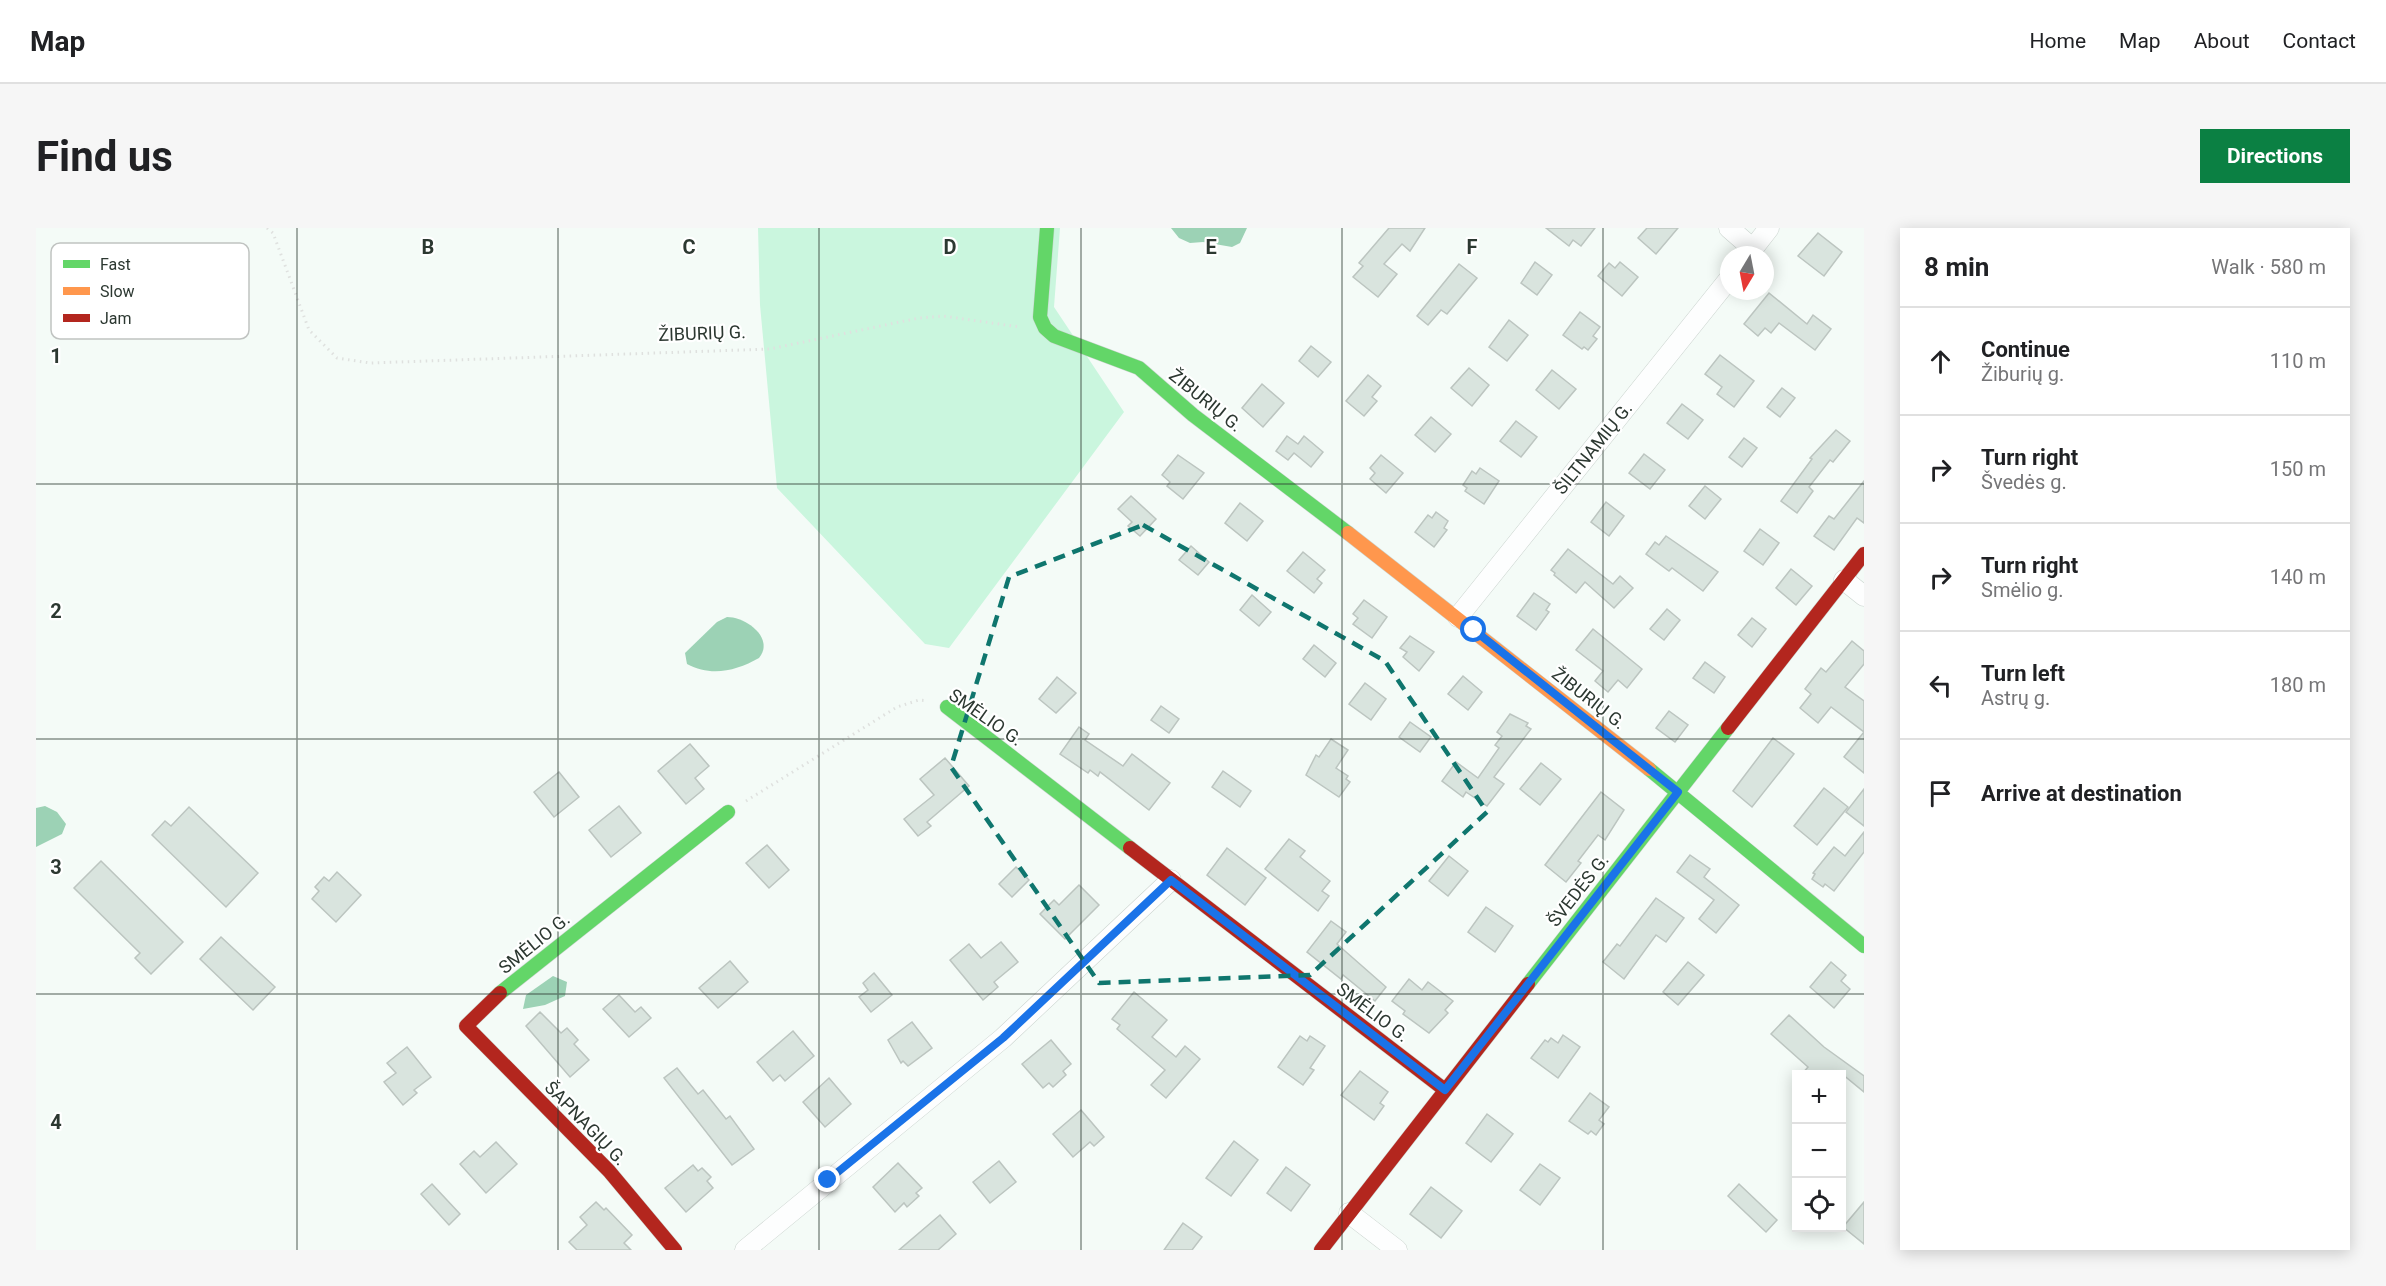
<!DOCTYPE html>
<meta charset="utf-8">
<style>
:root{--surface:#fff;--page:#f6f6f6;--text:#202124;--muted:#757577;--line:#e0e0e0;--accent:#0b8043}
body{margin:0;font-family:Roboto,sans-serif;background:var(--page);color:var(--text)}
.controls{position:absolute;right:18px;bottom:18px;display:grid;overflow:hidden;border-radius:0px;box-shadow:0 3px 15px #0003}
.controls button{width:54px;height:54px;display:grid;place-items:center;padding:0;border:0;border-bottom:2px solid var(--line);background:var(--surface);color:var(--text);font:30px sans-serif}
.compass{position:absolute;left:1684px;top:18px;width:54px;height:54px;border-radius:50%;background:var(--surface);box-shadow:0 3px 15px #0003;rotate:190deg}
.stop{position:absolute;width:18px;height:18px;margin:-14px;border:4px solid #1a73e8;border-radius:50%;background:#fff}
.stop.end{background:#1a73e8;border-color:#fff;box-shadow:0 2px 6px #0008}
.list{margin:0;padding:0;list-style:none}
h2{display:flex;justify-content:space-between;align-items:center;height:78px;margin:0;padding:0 24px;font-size:26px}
h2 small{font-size:20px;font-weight:400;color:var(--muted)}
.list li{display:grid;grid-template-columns:39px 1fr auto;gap:18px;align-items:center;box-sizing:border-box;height:108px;padding:0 24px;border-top:2px solid var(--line)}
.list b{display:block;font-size:22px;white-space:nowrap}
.list p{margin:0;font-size:20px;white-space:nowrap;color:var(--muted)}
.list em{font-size:20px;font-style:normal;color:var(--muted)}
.icon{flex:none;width:33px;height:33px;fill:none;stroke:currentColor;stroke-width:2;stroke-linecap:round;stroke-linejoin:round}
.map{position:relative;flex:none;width:1828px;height:1022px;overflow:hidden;border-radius:0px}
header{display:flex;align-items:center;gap:36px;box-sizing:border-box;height:84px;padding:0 30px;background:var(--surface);border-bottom:2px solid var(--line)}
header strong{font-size:28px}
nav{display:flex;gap:33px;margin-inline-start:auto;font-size:21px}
.intro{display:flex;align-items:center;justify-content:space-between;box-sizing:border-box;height:144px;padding:0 36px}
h1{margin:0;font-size:42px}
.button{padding:15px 27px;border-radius:0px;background:var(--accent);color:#fff;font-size:21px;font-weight:700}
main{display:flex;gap:36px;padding:0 36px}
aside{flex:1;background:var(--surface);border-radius:0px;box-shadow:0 3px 15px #0003}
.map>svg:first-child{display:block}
.green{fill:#caf6de}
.water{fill:#9cd2b5}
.building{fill:#d9e4de;stroke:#bcc5c0;stroke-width:1.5}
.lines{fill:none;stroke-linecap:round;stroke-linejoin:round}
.street-casing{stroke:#cad3ce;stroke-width:21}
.fast-casing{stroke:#cad3ce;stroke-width:15}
.slow-casing{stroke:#cad3ce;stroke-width:15}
.jam-casing{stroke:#cad3ce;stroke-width:15}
.path{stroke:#dfe1df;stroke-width:3;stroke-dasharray:1.5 4.5;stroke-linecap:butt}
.street{stroke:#fdfefe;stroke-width:20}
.fast{stroke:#63d668;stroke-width:14}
.slow{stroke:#ff974d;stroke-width:14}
.jam{stroke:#b3261e;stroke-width:14}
.route{stroke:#1a73e8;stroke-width:8}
.marked{fill:none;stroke:#0f766e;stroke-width:4.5;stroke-dasharray:12 8;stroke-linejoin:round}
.grid{fill:none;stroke:#2c3831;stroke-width:1.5;stroke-opacity:0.55}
.labels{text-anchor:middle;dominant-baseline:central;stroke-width:4.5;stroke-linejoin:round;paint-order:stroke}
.street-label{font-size:18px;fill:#2c3831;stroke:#fff}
.key{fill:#fff;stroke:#c0c3c1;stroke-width:1.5}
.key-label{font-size:16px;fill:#2c3831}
.grid-label{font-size:20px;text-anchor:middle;font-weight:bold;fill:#2c3831;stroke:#fff;stroke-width:4.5;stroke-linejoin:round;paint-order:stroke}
</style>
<header>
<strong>Map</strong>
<nav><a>Home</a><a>Map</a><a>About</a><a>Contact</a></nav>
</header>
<div class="intro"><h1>Find us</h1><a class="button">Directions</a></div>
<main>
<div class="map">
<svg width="1828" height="1022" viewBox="0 0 1828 1022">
<rect width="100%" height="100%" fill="#f4fbf7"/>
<path class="green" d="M722,0h302l-6,79 70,105 -175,236 -24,-4 -148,-156 -17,-183z"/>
<g class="water">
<path d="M1135,0h76l-7,15 -8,4 -29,-5 -13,1 -11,-5z"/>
<path d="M691,389c19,0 48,21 32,41 -23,13 -48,19 -72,6l-2,-11 32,-31z"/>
<path d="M9,578l12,6 9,12 -4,10 -26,13v-39z"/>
<path d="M517,748l14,6 -2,14 -20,9 -22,4 3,-14z"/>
</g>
<g class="building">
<path d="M1353,0h36l-15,23 -8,-7 -18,20 13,10 -19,23 -25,-20 10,-11 -4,-3z"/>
<path d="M1510,0h49l-14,18 -8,-6 -4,6z"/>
<path d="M1611,0h31l-22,26 -18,-16z"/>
<path d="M1782,5l24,19 -18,24 -26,-20z"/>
<path d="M1499,34l17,13 -15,20 -16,-12z"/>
<path d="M1584,34l18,15 -16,19 -24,-20 11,-13 6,5z"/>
<path d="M1423,36l18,14 -30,36 -6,-4 -13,15 -11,-9z"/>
<path d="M1733,65l38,31 6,-9 18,14 -16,21 -36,-27 -8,10 -6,-5 -7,8 -14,-12z"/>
<path d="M1544,84l20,15 -7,9 4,3 -9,11 -4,-3 -2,2 -19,-14z"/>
<path d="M1473,92l19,15 -21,26 -18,-14z"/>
<path d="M1275,118l20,16 -13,15 -19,-16z"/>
<path d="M1684,127l34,26 -20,26 -17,-13 5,-7 -17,-13z"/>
<path d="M1433,140l20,17 -17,21 -21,-18z"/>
<path d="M1516,142l24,19 -17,20 -23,-19z"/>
<path d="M1332,147l13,11 -9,11 5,4 -13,15 -18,-15z"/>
<path d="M1226,156l22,19 -21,24 -21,-19z"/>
<path d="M1746,160l13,10 -15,19 -13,-10z"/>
<path d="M1646,176l21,16 -15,19 -21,-16z"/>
<path d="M1395,189l20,17 -16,18 -20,-17z"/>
<path d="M1480,193l21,16 -16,20 -21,-16z"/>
<path d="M1800,202l14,11 -17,21 -3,-2 -21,27 4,4 -16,22 -16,-12 31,-42 -2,-1z"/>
<path d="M1251,208l11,8 6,-8 19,16 -12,15 -17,-14 -6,7 -12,-9z"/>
<path d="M1708,210l13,10 -15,19 -13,-10z"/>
<path d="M1608,226l21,16 -15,19 -21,-16z"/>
<path d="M1142,227l26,18 -21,26 -16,-13 3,-4 -8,-7z"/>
<path d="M1345,227l22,18 -17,20 -16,-14 5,-6 -5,-5z"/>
<path d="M1444,240l19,13 -15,23 -19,-13 2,-3 -4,-3 9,-14 4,3z"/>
<path d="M1828,253v42l-7,-5 -23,32 -20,-14 15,-20 5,3z"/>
<path d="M1669,258l16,13 -16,20 -16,-13z"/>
<path d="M1095,268l25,23 -16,17 -12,-10 4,-4 -14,-13z"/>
<path d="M1570,274l18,14 -15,20 -18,-14z"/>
<path d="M1204,275l23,18 -16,20 -22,-18z"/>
<path d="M1400,284l12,9 -4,7 3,2 -13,17 -19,-15 13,-17 4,3z"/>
<path d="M1724,301l19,14 -16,22 -19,-14z"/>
<path d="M1630,308l52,36 -15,19 -31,-23 -3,3 -23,-17 9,-12 4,3z"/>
<path d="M1155,318l18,16 -11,13 -19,-15z"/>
<path d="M1532,321l45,35 7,-8 13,12 -19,20 -29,-26 -9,11 -22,-18 1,-2 -4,-3z"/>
<path d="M1267,324l22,18 -8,9 5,4 -8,10 -27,-22z"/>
<path d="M1755,341l21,17 -16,19 -20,-17z"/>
<path d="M1498,365l16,11 -4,6 3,2 -13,18 -19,-14z"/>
<path d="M1216,367l19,17 -12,14 -19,-16z"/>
<path d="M1328,372l23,17 -15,21 -19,-14 5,-6 -5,-4z"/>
<path d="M1631,381l13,11 -16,20 -14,-11z"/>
<path d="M1716,390l14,11 -14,18 -14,-12z"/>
<path d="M1557,401l49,40 -15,19 -9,-8 -10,12 -13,-11 8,-10 -27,-21z"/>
<path d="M1374,408l24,16 -15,19 -16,-14 4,-5 -7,-4z"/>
<path d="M1816,413l12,10v13l-19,23 19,14v31l-33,-25 -13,16 -18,-15 11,-14 -6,-5 16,-21 5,4z"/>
<path d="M1278,417l22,18 -11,14 -22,-18z"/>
<path d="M1669,434l20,15 -11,16 -21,-15z"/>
<path d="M1427,448l19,16 -14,18 -20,-16z"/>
<path d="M1021,449l19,16 -20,20 -17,-14z"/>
<path d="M1329,455l21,16 -15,21 -22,-16z"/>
<path d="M1125,478l18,13 -10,14 -18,-13z"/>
<path d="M1633,483l19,14 -13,17 -19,-14z"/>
<path d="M1474,486l18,9 -2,3 5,3 -37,48 10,7 -17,22 -21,-14 -3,5 -21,-16 14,-19 22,16 21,-30 -4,-3 7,-9 -5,-4z"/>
<path d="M1374,494l21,15 -11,15 -21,-15z"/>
<path d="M1043,499l10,7 -4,6 38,26 9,-12 38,29 -21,27 -49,-38 -2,4 -8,-6 -2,3 -28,-19z"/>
<path d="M1828,504v41l-20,-16z"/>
<path d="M1737,510l21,16 -42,53 -19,-16z"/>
<path d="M1295,511l17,11 -12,18 12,8 -2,3 4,3 -11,15 -33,-22 10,-20 3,2z"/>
<path d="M654,516l19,22 -14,12 9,11 -18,15 -28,-33z"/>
<path d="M909,530l24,28 -42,36 4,4 -13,10 -14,-17 30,-24 -14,-16z"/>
<path d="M1505,535l20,16 -21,26 -20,-16z"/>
<path d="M1187,543l28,20 -11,16 -28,-20z"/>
<path d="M523,544l20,25 -25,20 -20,-25z"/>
<path d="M1788,560l24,19 -31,38 -23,-19z"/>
<path d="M1828,561v37l-18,-14z"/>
<path d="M1565,564l23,18 -19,30 -7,-5 -20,26 3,2 -15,19 -21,-17z"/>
<path d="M583,578l22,27 -30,24 -22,-27z"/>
<path d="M153,579l69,66 -32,34 -74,-72 13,-14 6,5z"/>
<path d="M1828,604v20l-30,39 -9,-7 -2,3 -11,-8 3,-5 -2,-1 21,-26 11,9z"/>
<path d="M1253,611l16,12 -5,6 30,24 -8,10 7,5 -11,15 -53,-42z"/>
<path d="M731,617l22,25 -20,18 -23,-25z"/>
<path d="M1191,620l39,30 -21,27 -38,-30z"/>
<path d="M1654,627l20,14 -6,8 35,28 -23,28 -17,-14 15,-19 -37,-28z"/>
<path d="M1413,628l19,15 -20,25 -19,-15z"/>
<path d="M65,633l82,81 -32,32 -16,-16 5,-5 -66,-65z"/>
<path d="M980,639l13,13 -17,17 -13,-13z"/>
<path d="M301,644l24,23 -25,27 -24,-23 7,-8 -4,-4 9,-10 5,4z"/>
<path d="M1043,657l20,20 -34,34 -25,-25 14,-14 5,5z"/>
<path d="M1620,670l28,20 -18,24 -10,-7 -32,44 -21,-17 14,-18 3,2z"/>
<path d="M1450,679l27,19 -18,26 -27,-20z"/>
<path d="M1295,693l15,11 -9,12 49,43 -11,14 -32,-26 -2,4 -34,-27z"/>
<path d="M185,709l54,50 -22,23 -53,-51z"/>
<path d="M965,714l17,20 -24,20 4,5 -15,13 -33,-40 19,-16 12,14z"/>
<path d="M694,733l18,21 -30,26 -19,-20z"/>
<path d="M1652,734l16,13 -26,30 -15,-13z"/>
<path d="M1795,734l15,13 -5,6 9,8 -16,19 -24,-21z"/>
<path d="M838,745l18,22 -21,17 -12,-15 9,-7 -5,-7z"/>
<path d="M1373,751l13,11 6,-8 25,19 -8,9 3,3 -19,20 -26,-19 2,-3 -13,-10z"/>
<path d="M1098,764l33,28 -15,17 24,20 9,-11 15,13 -34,39 -15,-13 14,-15 -48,-41 3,-4 -8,-6z"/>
<path d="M583,767l16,17 6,-5 10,11 -22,19 -26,-28z"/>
<path d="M504,784l21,21 6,-5 11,12 -4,4 15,16 -19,17 -44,-51z"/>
<path d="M1753,787l35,32 40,29v16l-22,-18h-40l6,-7 -37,-33z"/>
<path d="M876,794l20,26 -24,18 -5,-5 -2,2 -13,-23z"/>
<path d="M757,803l21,25 -29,25 -5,-6 -7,6 -16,-19z"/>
<path d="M1527,807l17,12 -22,31 -27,-20 14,-18 3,2 3,-4 7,5z"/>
<path d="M1264,808l7,5 3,-5 15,10 -15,22 4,2 -11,15 -25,-18z"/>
<path d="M1015,812l20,24 -8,7 3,4 -13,12 -4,-4 -6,5 -21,-24z"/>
<path d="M371,819l24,30 -17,13 3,3 -14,12 -19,-23 12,-9 -9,-10z"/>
<path d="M641,840l21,26 5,-4 23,29 4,-3 24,33 -22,16 -68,-87z"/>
<path d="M1324,843l28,21 -8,11 4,3 -10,14 -33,-25z"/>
<path d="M793,850l22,26 -26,23 -22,-25z"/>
<path d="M1554,865l19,14 -10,13 5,4 -8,11 -5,-4 -3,3 -19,-13z"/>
<path d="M1045,882l23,27 -10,9 -4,-4 -17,15 -20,-23z"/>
<path d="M1451,886l26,20 -22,28 -25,-19z"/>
<path d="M1198,913l24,19 -27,36 -25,-18z"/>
<path d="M460,914l21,22 -31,29 -26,-29 14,-13 6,6z"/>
<path d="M963,933l17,21 -26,21 -17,-21z"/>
<path d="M862,935l24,25 -6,5 3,3 -12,11 -3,-4 -9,9 -22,-25z"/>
<path d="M1504,936l20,14 -20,27 -20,-15z"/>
<path d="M657,937l5,6 4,-3 9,9 -4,4 6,7 -27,24 -21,-24z"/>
<path d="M1250,939l24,18 -19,26 -24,-18z"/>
<path d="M396,956l28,30 -11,11 -28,-31z"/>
<path d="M1703,956l38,36 -11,12 -38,-36z"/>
<path d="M1395,959l31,24 -21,27 -31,-24z"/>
<path d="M560,974l8,8 2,-2 26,27 -8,8 7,7h-54l-8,-8 18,-17 -7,-8z"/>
<path d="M1828,974v42l-21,-17z"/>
<path d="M904,987l16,19 -18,16h-39z"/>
<path d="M1147,995l19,14 -10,13h-28z"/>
</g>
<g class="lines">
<defs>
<g id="street">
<path d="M1693,0l24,21"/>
<path d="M1712,27l21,-27"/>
<path d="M1808,352l20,16"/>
<path d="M1422,389l271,-338"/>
<path d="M1313,985l48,37"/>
<path d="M709,1022l258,-212 168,-158"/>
</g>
<g id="fast">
<path d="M1011,0l-7,89 5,11 9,8 85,32 54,47 155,118"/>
<path d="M911,479l183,141"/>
<path d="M1613,541l215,177"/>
<path d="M1492,756l200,-256"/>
<path d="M464,765l228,-181"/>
</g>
<path id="slow" d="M1312,305l301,236"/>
<g id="jam">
<path d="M1692,500l136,-174"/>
<path d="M1094,620l315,242"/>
<path d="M464,765l-34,33 143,145 66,79"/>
<path d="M1285,1022l207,-266"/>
</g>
</defs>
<use href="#street" class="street-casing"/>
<use href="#fast" class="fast-casing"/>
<use href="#slow" class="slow-casing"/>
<use href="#jam" class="jam-casing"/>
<g class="path">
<path d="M231,0l6,5 36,97 28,28 33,5 400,-14 149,-31 24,-2 77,11"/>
<path d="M710,573l151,-94 22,-7 9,1"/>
</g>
<use href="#street" class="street"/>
<use href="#fast" class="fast"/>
<use href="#slow" class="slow"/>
<use href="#jam" class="jam"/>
</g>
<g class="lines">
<path class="route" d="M792,952l175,-142 168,-158 274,210 233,-298 -204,-162"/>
</g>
<path class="marked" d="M1107,297l242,136 102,151 -177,163 -211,8 -148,-216 58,-190z"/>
<path class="grid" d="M261,0v1022M522,0v1022M783,0v1022M1045,0v1022M1306,0v1022M1567,0v1022M0,256h1828M0,511h1828M0,766h1828"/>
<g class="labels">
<g class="street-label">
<text transform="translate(666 105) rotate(-2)">ŽIBURIŲ G.</text>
<text transform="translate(1170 172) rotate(39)">ŽIBURIŲ G.</text>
<text transform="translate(1557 220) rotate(-51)">ŠILTNAMIŲ G.</text>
<text transform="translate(1553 470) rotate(38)">ŽIBURIŲ G.</text>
<text transform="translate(950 489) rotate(35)">SMĖLIO G.</text>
<text transform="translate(1542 662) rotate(-52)">ŠVEDĖS G.</text>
<text transform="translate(498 715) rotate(-39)">SMĖLIO G.</text>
<text transform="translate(1337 784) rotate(37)">SMĖLIO G.</text>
<text transform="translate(550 895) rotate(46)">ŠAPNAGIŲ G.</text>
</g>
</g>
<rect x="15" y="15" width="198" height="96" rx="9" class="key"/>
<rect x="27" y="32" width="27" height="8" fill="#63d668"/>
<rect x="27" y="59" width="27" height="8" fill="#ff974d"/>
<rect x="27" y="86" width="27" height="8" fill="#b3261e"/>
<g class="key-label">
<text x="64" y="42">Fast</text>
<text x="64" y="69">Slow</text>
<text x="64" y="96">Jam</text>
</g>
<g class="grid-label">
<text x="392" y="26">B</text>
<text x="653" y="26">C</text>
<text x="914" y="26">D</text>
<text x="1175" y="26">E</text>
<text x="1436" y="26">F</text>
<text x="20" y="135">1</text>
<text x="20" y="390">2</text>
<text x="20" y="646">3</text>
<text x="20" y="901">4</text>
</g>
</svg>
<div class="controls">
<button>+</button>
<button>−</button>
<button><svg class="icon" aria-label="locate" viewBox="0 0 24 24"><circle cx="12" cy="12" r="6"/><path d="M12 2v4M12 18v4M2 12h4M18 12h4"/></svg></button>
</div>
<svg class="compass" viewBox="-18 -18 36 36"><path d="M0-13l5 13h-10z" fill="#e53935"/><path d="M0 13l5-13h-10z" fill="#757577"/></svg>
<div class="stop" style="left:1438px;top:402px"></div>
<div class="stop end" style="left:792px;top:952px"></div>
</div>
<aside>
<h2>8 min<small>Walk · 580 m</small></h2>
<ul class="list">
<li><svg class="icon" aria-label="ahead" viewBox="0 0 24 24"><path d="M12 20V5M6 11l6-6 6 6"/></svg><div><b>Continue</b><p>Žiburių g.</p></div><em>110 m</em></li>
<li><svg class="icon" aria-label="right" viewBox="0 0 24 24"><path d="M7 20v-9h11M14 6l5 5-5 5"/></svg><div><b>Turn right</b><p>Švedės g.</p></div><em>150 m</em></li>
<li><svg class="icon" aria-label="right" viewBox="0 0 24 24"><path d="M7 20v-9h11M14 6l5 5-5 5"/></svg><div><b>Turn right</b><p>Smėlio g.</p></div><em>140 m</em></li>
<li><svg class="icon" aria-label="left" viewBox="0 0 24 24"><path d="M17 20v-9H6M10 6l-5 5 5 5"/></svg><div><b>Turn left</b><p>Astrų g.</p></div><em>180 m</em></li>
<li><svg class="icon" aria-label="arrive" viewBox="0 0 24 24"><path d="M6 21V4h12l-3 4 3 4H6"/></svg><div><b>Arrive at destination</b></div></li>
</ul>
</aside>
</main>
